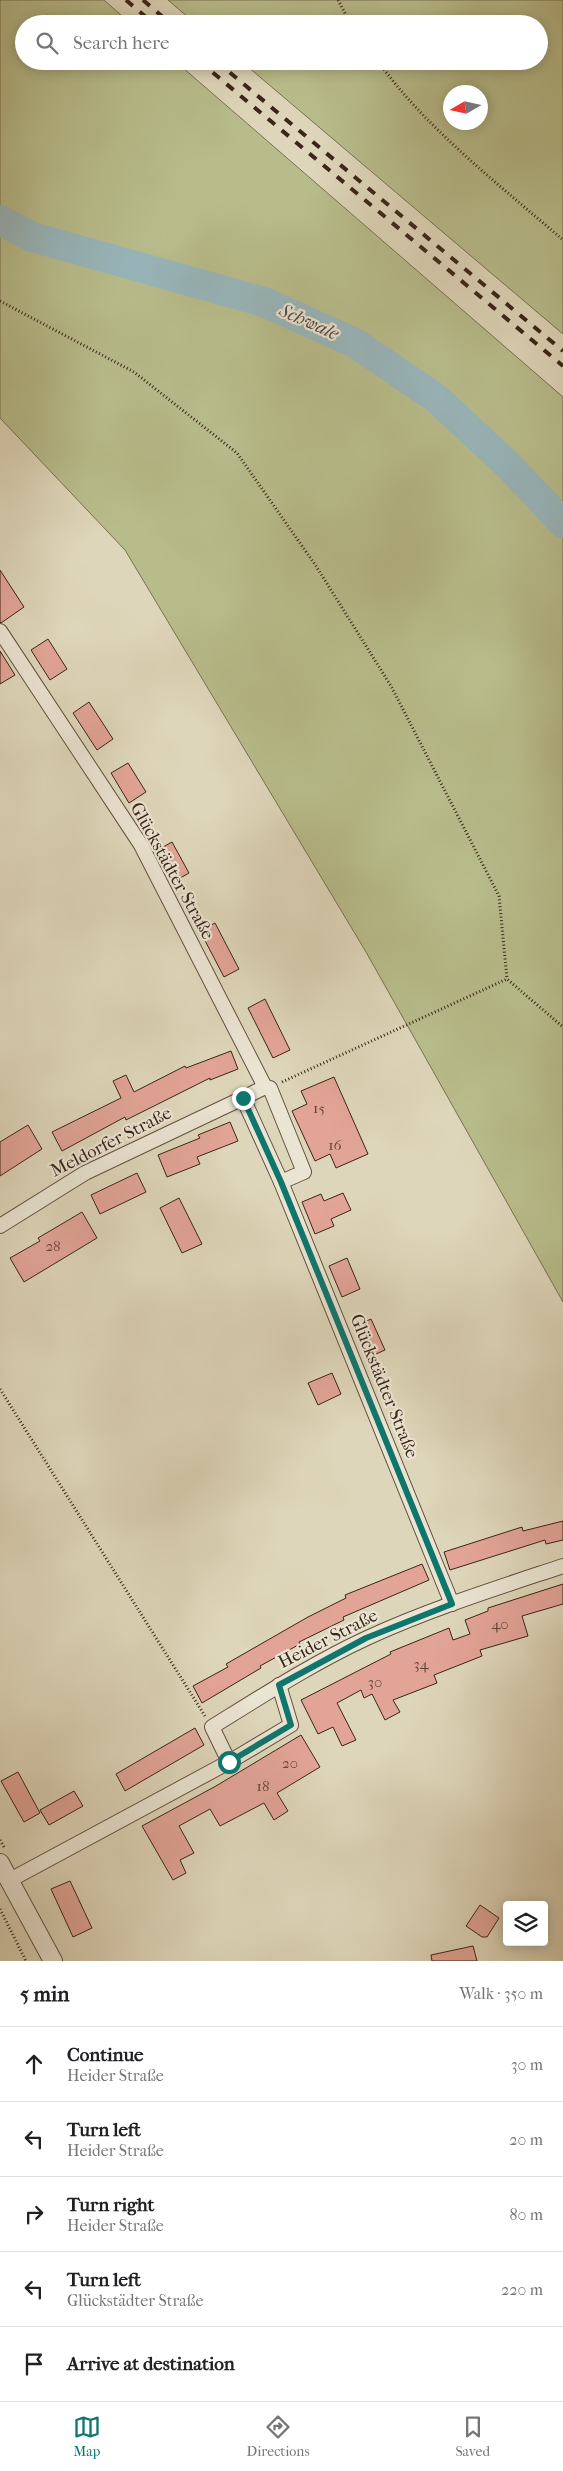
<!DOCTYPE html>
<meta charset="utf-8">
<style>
:root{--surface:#fff;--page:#f6f6f6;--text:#202124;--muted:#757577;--line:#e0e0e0;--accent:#0f766e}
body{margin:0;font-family:"IM FELL French Canon",serif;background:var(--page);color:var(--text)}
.controls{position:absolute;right:15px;bottom:15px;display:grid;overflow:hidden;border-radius:5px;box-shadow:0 2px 12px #0003}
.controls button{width:45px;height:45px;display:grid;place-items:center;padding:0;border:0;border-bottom:1px solid var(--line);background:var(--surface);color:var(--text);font:25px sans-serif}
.compass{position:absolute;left:443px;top:85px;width:45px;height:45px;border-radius:50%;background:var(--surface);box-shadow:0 2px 12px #0003;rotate:261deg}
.stop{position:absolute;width:15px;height:15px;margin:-11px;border:4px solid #0f766e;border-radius:50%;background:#fff}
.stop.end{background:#0f766e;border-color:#fff;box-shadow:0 1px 5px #0008}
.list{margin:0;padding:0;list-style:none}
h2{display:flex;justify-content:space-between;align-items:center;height:65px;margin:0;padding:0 20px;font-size:21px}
h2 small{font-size:16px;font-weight:400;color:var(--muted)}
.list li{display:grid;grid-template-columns:32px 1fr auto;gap:15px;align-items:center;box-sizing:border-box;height:75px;padding:0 20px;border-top:1px solid var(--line)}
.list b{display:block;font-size:19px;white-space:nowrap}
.list p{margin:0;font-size:16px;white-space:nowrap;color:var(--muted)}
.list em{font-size:16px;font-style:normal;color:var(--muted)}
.icon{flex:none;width:28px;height:28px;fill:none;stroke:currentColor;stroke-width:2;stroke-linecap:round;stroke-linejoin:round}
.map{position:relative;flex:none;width:563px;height:1961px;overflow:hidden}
.search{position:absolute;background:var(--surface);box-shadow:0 2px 12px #0003;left:15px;right:15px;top:15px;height:55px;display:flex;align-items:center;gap:12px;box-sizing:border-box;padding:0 18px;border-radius:28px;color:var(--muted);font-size:19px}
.sheet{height:440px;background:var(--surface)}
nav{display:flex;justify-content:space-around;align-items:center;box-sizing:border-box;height:70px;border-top:1px solid var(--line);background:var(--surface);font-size:14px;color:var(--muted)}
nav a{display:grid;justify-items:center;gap:2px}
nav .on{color:var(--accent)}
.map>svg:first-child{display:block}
.green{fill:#b8bc8b;stroke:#7a7052;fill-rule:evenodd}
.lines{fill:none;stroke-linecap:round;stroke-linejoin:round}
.river{stroke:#98b6bb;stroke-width:30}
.building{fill:#e2a497;stroke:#3b2419}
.minor-casing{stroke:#645041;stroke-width:16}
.tertiary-casing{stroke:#645041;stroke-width:20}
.path{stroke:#3b2419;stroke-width:3;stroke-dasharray:1 2.5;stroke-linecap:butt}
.minor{stroke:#eae4d2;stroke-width:14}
.tertiary{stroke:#eae4d2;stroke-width:18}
.rail{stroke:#3b2419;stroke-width:4;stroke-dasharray:9 9;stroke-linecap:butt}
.route{stroke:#0f766e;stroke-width:6}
.labels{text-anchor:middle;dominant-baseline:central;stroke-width:4.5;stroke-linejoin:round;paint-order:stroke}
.number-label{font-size:15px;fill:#654438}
.street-label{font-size:18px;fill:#3b2419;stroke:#eae4d2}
.water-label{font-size:19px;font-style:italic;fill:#524842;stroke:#eae4d2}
</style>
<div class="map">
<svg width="563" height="1961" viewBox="0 0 563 1961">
<rect width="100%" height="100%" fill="#ded6ba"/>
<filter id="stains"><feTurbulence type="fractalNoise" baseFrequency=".004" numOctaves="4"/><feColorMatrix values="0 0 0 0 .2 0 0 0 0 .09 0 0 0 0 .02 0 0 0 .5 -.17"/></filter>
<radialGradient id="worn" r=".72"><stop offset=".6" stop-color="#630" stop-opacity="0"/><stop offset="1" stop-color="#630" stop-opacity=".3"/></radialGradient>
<g class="green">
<path d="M0,0h104l27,24h-107v37h151l388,336v905l-197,-350 -241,-402 -125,-132z"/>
<path d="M168,0h395v334l-322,-273h298v-37h-343zM450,92h30v30h-30z"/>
</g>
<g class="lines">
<path class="river" d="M0,220l32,17 232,65 91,41 81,55 73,68 54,57"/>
</g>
<g class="building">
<path d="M0,570l24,37 -23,16 -1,-1z"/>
<path d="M48,639l19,30 -17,11 -19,-30z"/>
<path d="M0,651l15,24 -15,9z"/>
<path d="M89,702l24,37 -16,11 -24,-37z"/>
<path d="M128,763l18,29 -17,11 -18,-30z"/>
<path d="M172,842l17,31 -16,9 -17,-31z"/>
<path d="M215,923l24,46 -15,8 -24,-46z"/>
<path d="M265,999l25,51 -17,8 -25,-50z"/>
<path d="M231,1051l7,18 -28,11v-2l-84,42 -1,-3 -63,34 -10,-19 69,-34 -8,-17 13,-6 8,17 51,-26 1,2z"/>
<path d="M334,1077l34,77 -32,14 -6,-14 -15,7 -23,-50 15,-7 -6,-13z"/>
<path d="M230,1122l8,19 -41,16 3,7 -33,13 -9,-22 42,-17 -2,-3z"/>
<path d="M28,1125l14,24 -42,27v-34z"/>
<path d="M137,1173l9,19 -46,22 -9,-19z"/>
<path d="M343,1193l8,17 -20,9 3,7 -19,8 -13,-32 19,-8 3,7z"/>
<path d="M179,1198l23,46 -20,9 -22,-45z"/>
<path d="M82,1212l15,26 -73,44 -14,-24 30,-17 -2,-3z"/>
<path d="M347,1258l13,31 -18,8 -13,-31z"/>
<path d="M371,1319l14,31 -18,8 -14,-31z"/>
<path d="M332,1373l9,21 -23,11 -10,-22z"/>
<path d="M563,1521v19l-17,4 -1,-4 -95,30 -6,-18 78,-25 1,4z"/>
<path d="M422,1564l7,16 -86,37 1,3 -45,22 1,2 -40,22 1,2 -59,35 -9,-17 35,-19 -2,-3 82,-47 38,-19 -1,-3z"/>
<path d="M563,1584v20l-41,12 6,20 -48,14 2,6 -48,19 3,8 -44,17 7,12 -15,8 -13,-26 -8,4 -3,-8 -24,13 19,37 -14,6 -9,-19 -15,7 -17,-34 90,-46 -1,-2 59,-24 4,12 17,-6 -5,-14 23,-9v-3z"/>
<path d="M195,1728l9,17 -79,46 -9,-17z"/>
<path d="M301,1735l19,32 -43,26 11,18 -14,9 -10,-17 -44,23 -10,-17 -31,17 15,27 -14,7 6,13 -13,7 -31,-54 74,-40z"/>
<path d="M18,1772l22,41 -16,9 -23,-41z"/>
<path d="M74,1791l9,15 -34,19 -9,-15z"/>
<path d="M70,1881l22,47 -19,9 -22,-48z"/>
<path d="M480,1905l19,13 -12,19h-5l-16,-11z"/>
<path d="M473,1946l4,15h-45l-1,-6z"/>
</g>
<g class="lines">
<defs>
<g id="minor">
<path d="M0,631l141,214 124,242"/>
<path d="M281,1182l171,422"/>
<path d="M0,1226l85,-53 158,-75 22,-11 5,1 34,84 -23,10 -38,-84"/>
<path d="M229,1762l-17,-35c50,-31 101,-64 155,-89 63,-29 130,-50 196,-72"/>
<path d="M10,1880l219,-118 62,-37 -12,-40"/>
</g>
<path id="tertiary" d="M0,1863l53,98"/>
</defs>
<use href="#minor" class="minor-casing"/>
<use href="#tertiary" class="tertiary-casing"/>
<g class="path">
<path d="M338,0l13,24"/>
<path d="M378,61c46,66 124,126 185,179"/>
<path d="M0,301l134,71 103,81 79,113 75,120 108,210 8,83"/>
<path d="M282,1082l225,-103 56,48"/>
<path d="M0,1389l205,327"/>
<path d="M0,1840l4,7"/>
<path d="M0,1909l26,52"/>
</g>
<use href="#minor" class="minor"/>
<use href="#tertiary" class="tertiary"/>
<g class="rail">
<path d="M126,0l28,24"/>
<path d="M143,0l28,24"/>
<path d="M199,61l364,305"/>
<path d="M216,61l347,290"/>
</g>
</g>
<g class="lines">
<path class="route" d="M229,1762l62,-37 -12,-40 87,-47 86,-34 -171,-422 -38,-84"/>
</g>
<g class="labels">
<g class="number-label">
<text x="319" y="1108">15</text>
<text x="335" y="1145">16</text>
<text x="53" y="1246">28</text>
<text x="500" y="1624">40</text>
<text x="421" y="1664">34</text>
<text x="375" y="1682">30</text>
<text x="290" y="1763">20</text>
<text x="263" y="1786">18</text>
</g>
<g class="street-label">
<text transform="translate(172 871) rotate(61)">Glückstädter Straße</text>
<text transform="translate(111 1142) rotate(-27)">Meldorfer Straße</text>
<text transform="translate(384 1386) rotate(68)">Glückstädter Straße</text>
<text transform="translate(328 1639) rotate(-27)">Heider Straße</text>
</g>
<g class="water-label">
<text transform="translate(309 322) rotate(24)">Schwale</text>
</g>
</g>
<rect width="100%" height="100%" filter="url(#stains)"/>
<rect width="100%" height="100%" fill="url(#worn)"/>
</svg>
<div class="controls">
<button><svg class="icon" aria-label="layers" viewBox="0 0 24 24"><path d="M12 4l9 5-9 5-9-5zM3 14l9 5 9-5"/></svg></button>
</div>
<svg class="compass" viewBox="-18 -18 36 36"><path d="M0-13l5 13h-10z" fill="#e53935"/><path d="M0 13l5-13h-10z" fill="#757577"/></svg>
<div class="stop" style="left:229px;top:1762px"></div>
<div class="stop end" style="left:243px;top:1098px"></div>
<div class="search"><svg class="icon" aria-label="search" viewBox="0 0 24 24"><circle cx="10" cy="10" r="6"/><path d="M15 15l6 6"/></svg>Search here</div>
</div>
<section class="sheet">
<h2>5 min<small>Walk · 350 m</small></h2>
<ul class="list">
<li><svg class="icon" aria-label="ahead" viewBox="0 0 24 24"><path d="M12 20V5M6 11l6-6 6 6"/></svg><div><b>Continue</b><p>Heider Straße</p></div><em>30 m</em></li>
<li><svg class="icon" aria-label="left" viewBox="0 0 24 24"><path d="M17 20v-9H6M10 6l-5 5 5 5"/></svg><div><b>Turn left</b><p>Heider Straße</p></div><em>20 m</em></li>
<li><svg class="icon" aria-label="right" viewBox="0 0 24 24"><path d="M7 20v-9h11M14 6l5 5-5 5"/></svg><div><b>Turn right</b><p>Heider Straße</p></div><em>80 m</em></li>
<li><svg class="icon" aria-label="left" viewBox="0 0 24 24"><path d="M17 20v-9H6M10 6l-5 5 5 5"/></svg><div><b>Turn left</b><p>Glückstädter Straße</p></div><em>220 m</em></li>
<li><svg class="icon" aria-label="arrive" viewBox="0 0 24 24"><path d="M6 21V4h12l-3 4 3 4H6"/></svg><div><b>Arrive at destination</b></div></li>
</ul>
</section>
<nav>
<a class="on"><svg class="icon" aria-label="map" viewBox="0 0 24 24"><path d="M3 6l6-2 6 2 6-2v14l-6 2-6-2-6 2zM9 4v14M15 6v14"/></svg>Map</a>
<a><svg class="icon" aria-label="directions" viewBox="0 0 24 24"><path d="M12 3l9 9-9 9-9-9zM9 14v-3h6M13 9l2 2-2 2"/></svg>Directions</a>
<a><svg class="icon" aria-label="saved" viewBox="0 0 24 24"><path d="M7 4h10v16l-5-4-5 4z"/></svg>Saved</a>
</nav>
